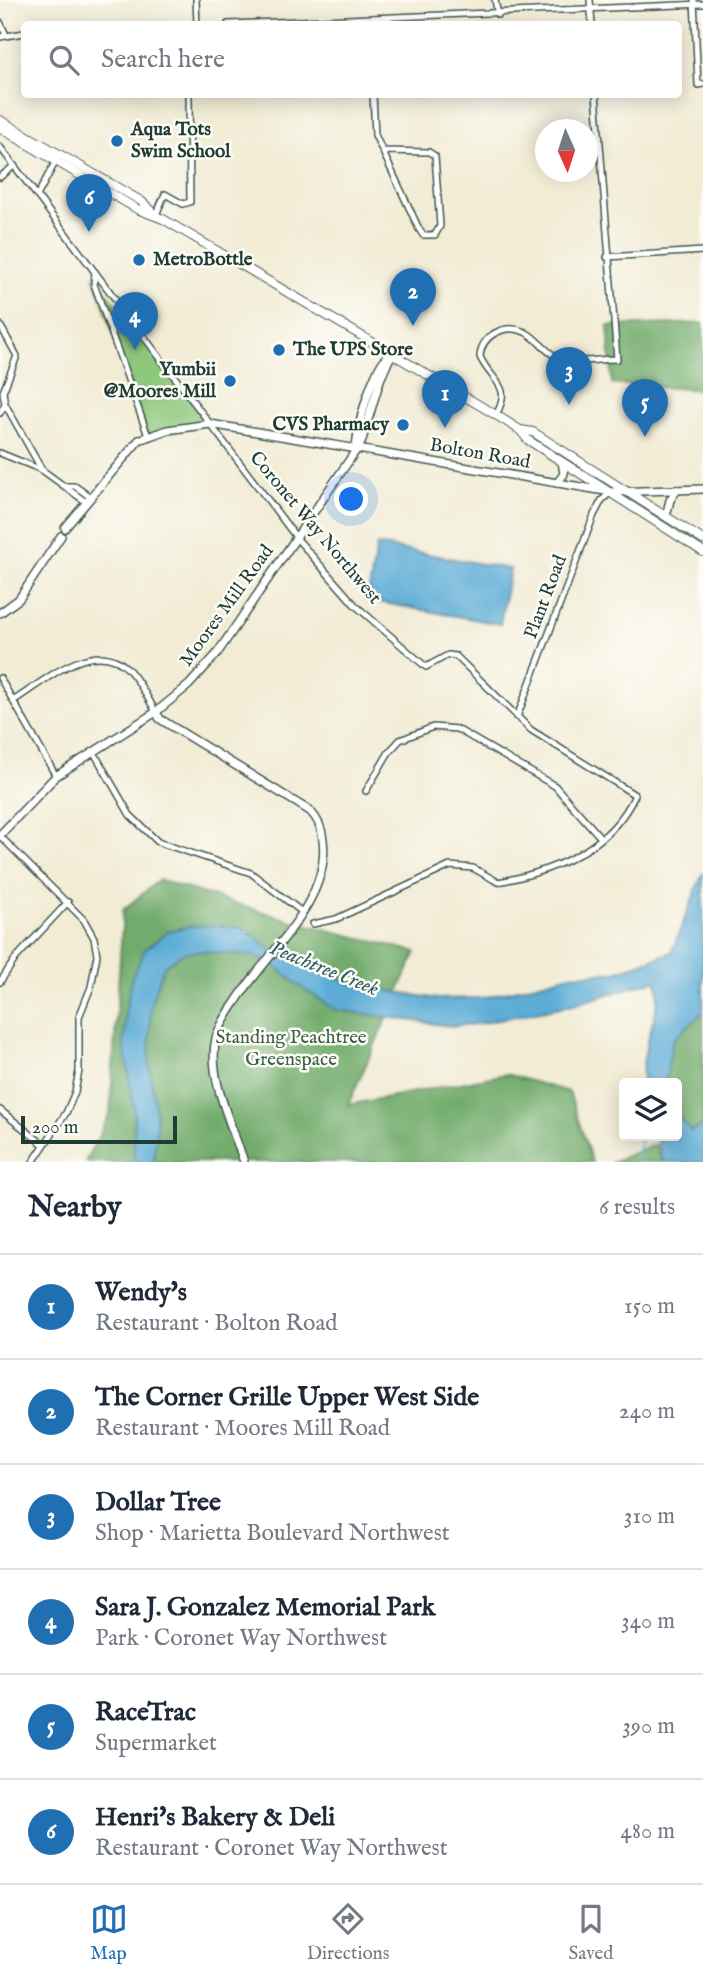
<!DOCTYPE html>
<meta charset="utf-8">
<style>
:root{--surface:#fff;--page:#f2f2f3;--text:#1f2937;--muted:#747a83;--line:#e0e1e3;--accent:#1f6fb2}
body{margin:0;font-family:"IM FELL English",serif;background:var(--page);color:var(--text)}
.controls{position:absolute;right:21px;bottom:21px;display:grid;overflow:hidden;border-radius:7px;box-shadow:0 4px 18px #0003}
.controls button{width:63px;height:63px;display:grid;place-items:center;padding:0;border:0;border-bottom:2px solid var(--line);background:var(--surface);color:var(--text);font:35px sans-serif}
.compass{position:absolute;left:535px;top:119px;width:63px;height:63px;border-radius:50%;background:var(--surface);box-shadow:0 4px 18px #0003;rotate:177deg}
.scale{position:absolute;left:21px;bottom:18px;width:156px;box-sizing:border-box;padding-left:7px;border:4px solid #1f3d34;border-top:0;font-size:19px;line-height:24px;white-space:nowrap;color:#1f3d34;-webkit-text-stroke:5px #fdfcf7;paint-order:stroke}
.you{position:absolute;left:352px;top:500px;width:24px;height:24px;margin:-18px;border:5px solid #fff;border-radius:50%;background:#1a73e8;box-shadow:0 0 0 10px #1a73e833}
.badge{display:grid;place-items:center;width:46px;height:46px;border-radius:50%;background:var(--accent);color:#fff;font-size:23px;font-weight:700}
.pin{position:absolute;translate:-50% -58px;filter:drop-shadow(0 2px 4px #0008)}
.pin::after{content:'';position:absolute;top:37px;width:24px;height:21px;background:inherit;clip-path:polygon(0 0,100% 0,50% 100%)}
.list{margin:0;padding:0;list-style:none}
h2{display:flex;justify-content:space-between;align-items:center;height:91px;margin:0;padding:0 28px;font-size:30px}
h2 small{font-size:23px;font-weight:400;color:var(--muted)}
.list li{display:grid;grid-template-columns:46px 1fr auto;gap:21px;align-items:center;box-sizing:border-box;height:105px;padding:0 28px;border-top:2px solid var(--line)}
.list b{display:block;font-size:26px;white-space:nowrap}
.list p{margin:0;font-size:23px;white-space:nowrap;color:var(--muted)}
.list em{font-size:23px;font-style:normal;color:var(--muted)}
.icon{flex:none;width:38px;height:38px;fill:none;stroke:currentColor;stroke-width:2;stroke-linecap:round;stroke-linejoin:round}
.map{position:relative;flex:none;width:703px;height:1162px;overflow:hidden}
.search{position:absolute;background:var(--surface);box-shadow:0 4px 18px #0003;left:21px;right:21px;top:21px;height:77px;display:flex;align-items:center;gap:18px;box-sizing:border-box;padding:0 24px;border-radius:7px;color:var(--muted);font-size:26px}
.sheet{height:721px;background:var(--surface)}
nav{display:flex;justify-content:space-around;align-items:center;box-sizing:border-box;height:98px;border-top:2px solid var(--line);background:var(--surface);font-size:19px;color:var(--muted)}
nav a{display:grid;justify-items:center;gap:4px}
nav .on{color:var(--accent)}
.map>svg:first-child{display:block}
.green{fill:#8dc87c;stroke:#568258;stroke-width:2}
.forest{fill:#72ac6c;stroke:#487450;stroke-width:2}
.water{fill:#5cacd6;stroke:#3e7485;stroke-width:2}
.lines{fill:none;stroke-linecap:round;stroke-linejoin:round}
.stream{stroke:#5cacd6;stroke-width:2}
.minor-casing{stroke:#3f574c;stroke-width:8}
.tertiary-casing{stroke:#3f574c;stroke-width:10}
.secondary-casing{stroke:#3f574c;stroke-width:10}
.minor{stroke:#fff;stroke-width:5}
.tertiary{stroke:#fff;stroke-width:7}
.secondary{stroke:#fff;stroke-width:8}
.poi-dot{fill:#1f6fb2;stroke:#fdfcf7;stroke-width:2.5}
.labels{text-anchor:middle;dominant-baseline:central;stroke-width:5;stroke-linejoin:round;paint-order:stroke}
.poi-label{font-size:19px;font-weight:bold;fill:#1f3d34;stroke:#fdfcf7;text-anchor:start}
.street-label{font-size:19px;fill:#1f3d34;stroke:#fdfcf7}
.park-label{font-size:19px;fill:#3a6046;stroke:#fdfcf7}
.water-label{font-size:21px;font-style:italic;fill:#315e65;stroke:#fdfcf7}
</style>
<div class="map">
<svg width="703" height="1162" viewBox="0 0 703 1162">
<rect width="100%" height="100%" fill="#fdfcf7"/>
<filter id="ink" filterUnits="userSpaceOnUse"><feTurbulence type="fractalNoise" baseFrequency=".0143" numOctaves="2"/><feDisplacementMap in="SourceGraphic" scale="14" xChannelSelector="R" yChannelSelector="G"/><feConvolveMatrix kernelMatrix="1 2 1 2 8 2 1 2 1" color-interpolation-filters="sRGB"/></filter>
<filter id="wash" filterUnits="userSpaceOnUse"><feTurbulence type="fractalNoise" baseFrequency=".00686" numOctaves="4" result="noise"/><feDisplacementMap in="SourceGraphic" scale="28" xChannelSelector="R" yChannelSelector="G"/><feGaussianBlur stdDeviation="1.57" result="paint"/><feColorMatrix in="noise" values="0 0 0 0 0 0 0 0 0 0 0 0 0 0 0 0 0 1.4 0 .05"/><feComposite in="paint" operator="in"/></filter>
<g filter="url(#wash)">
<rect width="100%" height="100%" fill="#f2ecd5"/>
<path class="green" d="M94,276l116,148 -62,12z"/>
<g class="forest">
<path d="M703,323v67l-91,-6 -4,-58z"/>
<path d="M159,880l137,42 120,30 -68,153 158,-31 63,18 23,70h-507l25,-48 13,-204z"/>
<path d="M703,1012v113l-12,6 -14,-16v-32h-12l8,-43z"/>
<path d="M655,1144l7,18h-51h1z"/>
</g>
<g class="water">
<path d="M377,545l133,24 -10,55 -133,-24z"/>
<path d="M703,872v140l-30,28 -8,43h-22c-5,-34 23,-79 13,-103l-81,24 -98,20 -26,2 -115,-16 -37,-24 -25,-21 -20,-9 -55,-5 -16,2 -19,13 -13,36 -2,59 8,61 -3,40h-20v-54l-10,-64 2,-36 6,-31 13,-28 24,-18 23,-5h39l15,4 36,28 20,3 50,23 85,15 46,-1 87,-23 46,-3 51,-18 5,-3z"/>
<path d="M677,1115l14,16 12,-6v37h-40l-7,-26h21z"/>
</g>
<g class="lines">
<path class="stream" d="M637,1162l4,-26"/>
</g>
</g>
<g filter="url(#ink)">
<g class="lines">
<defs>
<g id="minor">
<path d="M196,0l1,24"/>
<path d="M495,0l3,15"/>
<path d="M590,0l2,24"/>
<path d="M694,0l4,85 5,-1"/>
<path d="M0,22l6,13"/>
<path d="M228,24l475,-20"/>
<path d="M0,37l24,-4"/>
<path d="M373,94l2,41 44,94 4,6h12l5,-9 -5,-70 -6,-4 -46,-1"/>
<path d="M0,147l299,394 56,64 71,62 22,-12 8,1 75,74 104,65c-25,54 -83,77 -137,87l-25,-14 -23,-2 -114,53 -23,5"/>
<path d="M190,153l22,-1"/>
<path d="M0,177l14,-11"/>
<path d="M37,196l20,-37"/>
<path d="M156,215l9,-21 18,10 7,-2 -1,-108"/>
<path d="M607,257l96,-6"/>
<path d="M95,272l-1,12 54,152"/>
<path d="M0,325l17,31 -14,36 2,12 37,66 44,32"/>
<path d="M0,413l5,-9"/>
<path d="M496,415c17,-31 -4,-32 -16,-58 1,-22 25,-34 45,-25 14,7 21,22 36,27 16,5 39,0 56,0l-21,-265"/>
<path d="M0,453l42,17"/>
<path d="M67,486h8l15,11"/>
<path d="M0,678l56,98"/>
<path d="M13,701c31,-19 82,-67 116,-31 11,12 19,29 27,42"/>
<path d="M517,717l77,-202 8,-15 9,-8"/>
<path d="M93,751l37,64 28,27 93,31 51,39"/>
<path d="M366,791l23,-39 11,-12 33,-13 24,2 98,57 46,52"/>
<path d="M0,836l84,84 10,18 3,17 -6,32 -12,30v54l-4,21 -9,21 -33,49"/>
<path d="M0,982l16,-24 52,-56"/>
<path d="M0,1110l43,34"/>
</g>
<g id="tertiary">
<path d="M356,447c2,-23 16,-78 33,-92"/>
<path d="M557,483l7,-9 -2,-12"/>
<path d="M666,516l4,-16 7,-10"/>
<path d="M65,528l74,-88 28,-10 43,-6 401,68 92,-3"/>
<path d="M0,613l19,-14 42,-63"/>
<path d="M156,712l4,7 150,92c8,8 12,17 13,29 8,60 -55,112 -86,160 -8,12 -17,24 -21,38 -9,39 16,87 28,124"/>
<path d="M0,835l56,-59 100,-64 33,-27 27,-30 145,-212 19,-63 12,-27"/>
</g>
<g id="secondary">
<path d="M0,120l141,81 13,12"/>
<path d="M0,128l137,81 26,10 333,196 24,15 8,10 175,112"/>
<path d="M520,430l13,2 170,108"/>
</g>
</defs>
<use href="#minor" class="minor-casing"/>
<use href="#tertiary" class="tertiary-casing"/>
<use href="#secondary" class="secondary-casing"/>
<use href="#minor" class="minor"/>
<use href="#tertiary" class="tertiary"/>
<use href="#secondary" class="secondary"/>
</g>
</g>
<g class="poi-dot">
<circle cx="117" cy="141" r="7"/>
<circle cx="139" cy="260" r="7"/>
<circle cx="279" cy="350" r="7"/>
<circle cx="230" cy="381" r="7"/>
<circle cx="403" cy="425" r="7"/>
</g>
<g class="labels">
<g class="poi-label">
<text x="131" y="130">Aqua Tots<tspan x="131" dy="22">Swim School</tspan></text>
<text x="153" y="260">MetroBottle</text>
<text x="293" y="350">The UPS Store</text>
<text x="216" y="370" text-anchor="end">Yumbii<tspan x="216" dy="22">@Moores Mill</tspan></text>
<text x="389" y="425" text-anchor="end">CVS Pharmacy</text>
</g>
<g class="street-label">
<text transform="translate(480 454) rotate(10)">Bolton Road</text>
<text transform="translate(315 528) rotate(50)">Coronet Way Northwest</text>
<text transform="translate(546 597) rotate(-69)">Plant Road</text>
<text transform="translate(227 606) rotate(-54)">Moores Mill Road</text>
</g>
<g class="park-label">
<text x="291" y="1038">Standing Peachtree<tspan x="291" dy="22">Greenspace</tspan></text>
</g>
<g class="water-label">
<text transform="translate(324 969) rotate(22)">Peachtree Creek</text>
</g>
</g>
</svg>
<div class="controls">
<button><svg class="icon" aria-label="layers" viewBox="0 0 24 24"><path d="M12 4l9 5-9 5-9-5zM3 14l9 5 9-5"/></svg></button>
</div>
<svg class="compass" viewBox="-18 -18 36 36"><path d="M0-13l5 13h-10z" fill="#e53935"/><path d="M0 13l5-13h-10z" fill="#747a83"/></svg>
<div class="scale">200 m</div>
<div class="you"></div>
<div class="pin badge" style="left:445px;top:428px">1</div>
<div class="pin badge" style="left:413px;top:326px">2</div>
<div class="pin badge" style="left:569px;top:405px">3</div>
<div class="pin badge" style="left:135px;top:350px">4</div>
<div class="pin badge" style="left:645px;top:437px">5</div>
<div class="pin badge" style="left:89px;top:232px">6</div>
<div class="search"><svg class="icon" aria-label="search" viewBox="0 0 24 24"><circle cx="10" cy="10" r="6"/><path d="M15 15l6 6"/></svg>Search here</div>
</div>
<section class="sheet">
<h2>Nearby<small>6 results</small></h2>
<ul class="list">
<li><span class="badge">1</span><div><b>Wendy's</b><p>Restaurant · Bolton Road</p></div><em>150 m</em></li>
<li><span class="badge">2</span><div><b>The Corner Grille Upper West Side</b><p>Restaurant · Moores Mill Road</p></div><em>240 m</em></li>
<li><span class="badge">3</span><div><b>Dollar Tree</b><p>Shop · Marietta Boulevard Northwest</p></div><em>310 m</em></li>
<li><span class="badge">4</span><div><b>Sara J. Gonzalez Memorial Park</b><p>Park · Coronet Way Northwest</p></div><em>340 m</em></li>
<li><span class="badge">5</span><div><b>RaceTrac</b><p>Supermarket</p></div><em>390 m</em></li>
<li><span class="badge">6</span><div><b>Henri's Bakery &amp; Deli</b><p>Restaurant · Coronet Way Northwest</p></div><em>480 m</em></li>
</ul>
</section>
<nav>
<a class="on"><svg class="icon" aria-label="map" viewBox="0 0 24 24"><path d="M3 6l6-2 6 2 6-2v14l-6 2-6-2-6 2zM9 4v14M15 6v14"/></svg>Map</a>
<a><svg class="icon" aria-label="directions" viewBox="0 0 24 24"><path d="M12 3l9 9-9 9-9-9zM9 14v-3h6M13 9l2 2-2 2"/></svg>Directions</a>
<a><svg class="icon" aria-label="saved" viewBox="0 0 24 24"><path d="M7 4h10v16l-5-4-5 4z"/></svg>Saved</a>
</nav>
